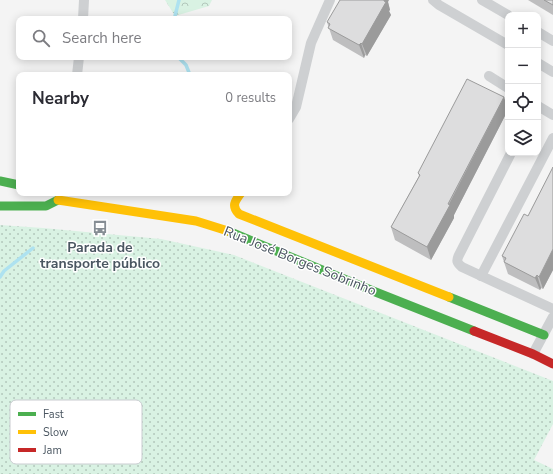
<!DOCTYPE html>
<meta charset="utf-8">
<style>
:root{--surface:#fff;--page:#f7f7f7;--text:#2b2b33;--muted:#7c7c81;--line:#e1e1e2}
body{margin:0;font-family:"Nunito Sans",sans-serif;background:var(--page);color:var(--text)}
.controls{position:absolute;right:12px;top:12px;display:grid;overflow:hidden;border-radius:8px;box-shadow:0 2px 10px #0003}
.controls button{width:36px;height:36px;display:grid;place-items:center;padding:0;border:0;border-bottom:1px solid var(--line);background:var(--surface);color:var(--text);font:20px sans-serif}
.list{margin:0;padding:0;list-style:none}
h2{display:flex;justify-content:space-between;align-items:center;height:52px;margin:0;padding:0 16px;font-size:17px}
h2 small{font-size:13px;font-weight:400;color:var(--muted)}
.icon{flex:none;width:22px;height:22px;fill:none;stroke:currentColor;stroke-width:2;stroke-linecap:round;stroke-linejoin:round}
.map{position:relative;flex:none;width:553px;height:474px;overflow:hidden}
.search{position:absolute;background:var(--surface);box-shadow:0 2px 10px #0003;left:16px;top:16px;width:276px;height:44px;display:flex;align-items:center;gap:10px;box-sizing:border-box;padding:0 14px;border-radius:8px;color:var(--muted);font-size:15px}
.panel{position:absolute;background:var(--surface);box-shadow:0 2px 10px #0003;left:16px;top:72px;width:276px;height:124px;border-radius:8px}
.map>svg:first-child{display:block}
.grass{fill:url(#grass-dots)}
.forest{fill:url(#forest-crowns)}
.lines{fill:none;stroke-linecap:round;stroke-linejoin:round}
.stream{stroke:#aee2f0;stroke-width:3.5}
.street{stroke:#ced0d2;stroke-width:10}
.fast{stroke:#4caf50;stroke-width:9}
.slow{stroke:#ffc107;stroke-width:9}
.jam{stroke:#c62828;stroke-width:9}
.wall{fill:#bebebf}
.shaded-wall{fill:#9b9b9b}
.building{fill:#ddddde;stroke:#9b9b9b}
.labels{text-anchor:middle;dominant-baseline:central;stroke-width:3;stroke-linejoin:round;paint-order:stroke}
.poi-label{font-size:14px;font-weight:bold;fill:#4a5661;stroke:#fff}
.street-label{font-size:14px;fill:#4a5661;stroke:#fff}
.key{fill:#fff;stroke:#c9ccd0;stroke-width:1}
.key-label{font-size:11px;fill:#4a5661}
</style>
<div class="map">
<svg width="553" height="474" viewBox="0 0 553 474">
<defs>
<pattern id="grass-dots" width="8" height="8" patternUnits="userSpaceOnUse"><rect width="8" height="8" fill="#d9f2e3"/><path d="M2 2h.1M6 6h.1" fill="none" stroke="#b2c7bb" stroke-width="1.8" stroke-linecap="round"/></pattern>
<pattern id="forest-crowns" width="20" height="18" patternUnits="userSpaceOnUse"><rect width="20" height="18" fill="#d9f2e3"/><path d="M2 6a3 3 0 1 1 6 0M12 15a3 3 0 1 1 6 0" fill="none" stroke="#b2c7bb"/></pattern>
</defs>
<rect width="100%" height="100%" fill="#f4f4f4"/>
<path class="grass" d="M0,225l43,3 118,11 73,16 319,126v43l-19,36 19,9v5h-553z"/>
<path class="forest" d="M165,0h47l-3,6 -34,10z"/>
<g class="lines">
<g class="stream">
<path d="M175,19v-3l4,-16"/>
<path d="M178,57l8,8 4,10"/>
<path d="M0,277l4,-6 29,-23"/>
</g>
<g class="street">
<path d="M433,0l6,5 69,40"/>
<path d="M482,0l26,15"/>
<path d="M83,19l1,-19"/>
<path d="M538,32l15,9"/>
<path d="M538,63l15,9"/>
<path d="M77,75l2,-18"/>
<path d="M489,76l19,12"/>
<path d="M538,106l15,9"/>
<path d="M289,119l7,-12 15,-64 19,-43"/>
<path d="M511,153l-52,102c-3,6 -2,8 3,12l91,42"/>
<path d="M481,276l72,-138"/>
<path d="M533,354l20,-37"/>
</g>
<g class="fast">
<path d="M0,181l19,4"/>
<path d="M0,206h46l12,-6"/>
<path d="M228,231l145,60 101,40"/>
<path d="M449,297l95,38"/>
</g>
<g class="slow">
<path d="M241,193c-6,8 -10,13 -2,21l210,83"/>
<path d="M58,200l138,21 32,10"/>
</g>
<path class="jam" d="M474,331l59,23 20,10"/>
</g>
<g class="wall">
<path d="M528,0h25v15z"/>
<path d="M388,2l2,8 -1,1 2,4 -24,41 -2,-1 -1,3 -31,-18 -6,-18z"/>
<path d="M504,97l4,13 -54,105v3l-23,42 -36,-20 -4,-13 28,-51 -1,-3z"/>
<path d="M553,167v103l-10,19 -2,-1 -1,2 -32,-16 -6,-18 26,-40z"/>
</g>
<g class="shaded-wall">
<path d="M383,0h6l-1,2 2,8 -1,1 2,4 -24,41 -5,-12z"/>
<path d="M361,43l4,12 -1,3 -5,-13z"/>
<path d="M504,97l4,13 -54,105v3l-23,42 -4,-13z"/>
<path d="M553,249v21l-10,19 -4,-12z"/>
<path d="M537,275l4,13 -1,2 -5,-12z"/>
</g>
<g class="building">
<path d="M340,0h44v1l2,1 -24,42 -1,-1 -2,2 -31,-17 2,-4 -3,-2z"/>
<path d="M544,0h9v5z"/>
<path d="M467,79l37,18 -56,107 2,1 -23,42 -36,-20 29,-52 -2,-2z"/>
<path d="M553,167v82l-14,28 -2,-2 -2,3 -31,-16 2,-4 -4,-2 22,-42 4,2z"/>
</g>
<defs>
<symbol id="bus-bare" viewBox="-9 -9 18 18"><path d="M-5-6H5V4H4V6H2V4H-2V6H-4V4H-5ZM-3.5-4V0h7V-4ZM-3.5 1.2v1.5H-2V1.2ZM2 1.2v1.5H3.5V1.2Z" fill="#868d94" stroke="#fff" stroke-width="2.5" paint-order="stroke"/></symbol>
</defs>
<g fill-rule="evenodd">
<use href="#bus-bare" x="89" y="217" width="22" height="22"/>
</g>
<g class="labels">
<g class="poi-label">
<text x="100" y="247">Parada de<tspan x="100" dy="16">transporte público</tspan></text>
</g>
<g class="street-label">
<text transform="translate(300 261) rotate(22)">Rua José Borges Sobrinho</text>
</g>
</g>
<rect x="10" y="400" width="132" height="64" rx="6" class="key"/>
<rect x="18" y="412" width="18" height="4" fill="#4caf50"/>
<rect x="18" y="430" width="18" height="4" fill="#ffc107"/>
<rect x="18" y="448" width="18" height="4" fill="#c62828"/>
<g class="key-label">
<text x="43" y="418">Fast</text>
<text x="43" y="436">Slow</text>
<text x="43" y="454">Jam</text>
</g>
</svg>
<div class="controls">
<button>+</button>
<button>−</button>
<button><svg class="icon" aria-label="locate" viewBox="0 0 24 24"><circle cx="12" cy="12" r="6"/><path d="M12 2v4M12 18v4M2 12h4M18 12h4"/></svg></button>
<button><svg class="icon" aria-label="layers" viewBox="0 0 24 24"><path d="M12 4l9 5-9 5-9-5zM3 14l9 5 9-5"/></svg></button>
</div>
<div class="search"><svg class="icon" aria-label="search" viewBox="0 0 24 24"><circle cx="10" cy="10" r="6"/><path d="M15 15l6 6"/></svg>Search here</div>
<section class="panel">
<h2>Nearby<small>0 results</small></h2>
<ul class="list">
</ul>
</section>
</div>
